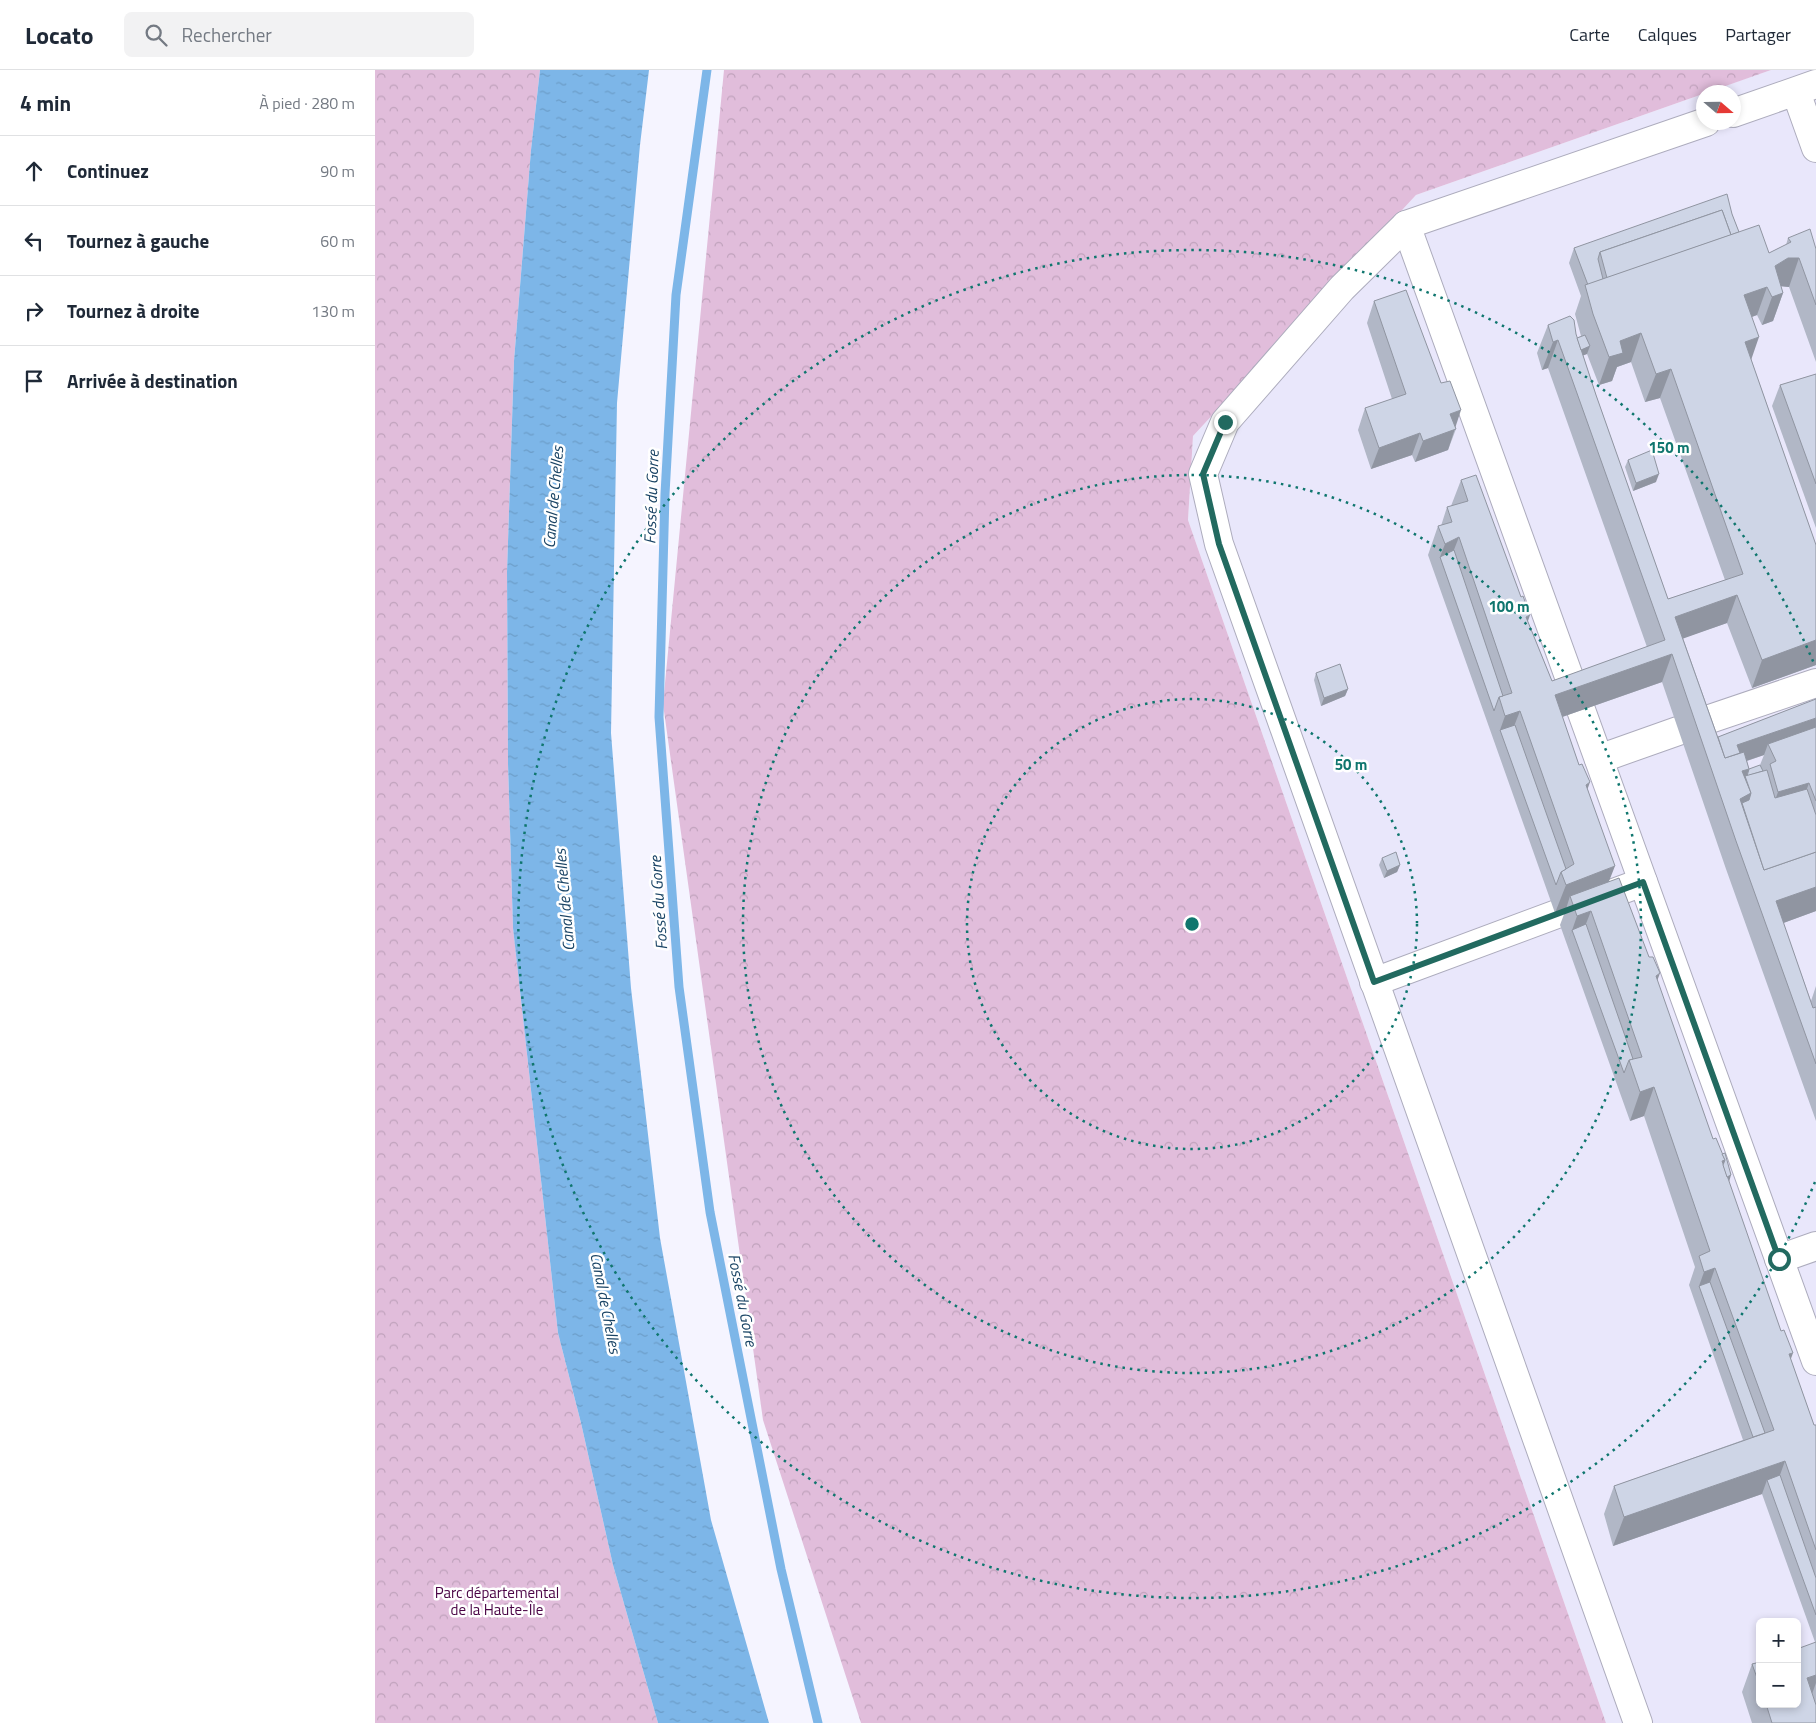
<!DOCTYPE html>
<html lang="fr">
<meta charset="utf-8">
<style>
:root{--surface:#fff;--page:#f2f2f3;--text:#1f2937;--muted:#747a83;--line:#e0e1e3}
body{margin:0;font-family:"Titillium Web",sans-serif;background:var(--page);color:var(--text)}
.controls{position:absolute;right:15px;bottom:15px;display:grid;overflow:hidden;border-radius:8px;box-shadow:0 2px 8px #0003}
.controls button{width:45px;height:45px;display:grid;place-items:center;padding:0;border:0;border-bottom:1px solid var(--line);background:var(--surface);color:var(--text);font:25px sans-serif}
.compass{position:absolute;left:1321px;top:15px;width:45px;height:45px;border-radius:50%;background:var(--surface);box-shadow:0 2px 8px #0003;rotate:110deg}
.stop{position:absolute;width:15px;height:15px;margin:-11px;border:4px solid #226a60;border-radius:50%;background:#fff}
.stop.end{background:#226a60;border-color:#fff;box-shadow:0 1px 5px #0008}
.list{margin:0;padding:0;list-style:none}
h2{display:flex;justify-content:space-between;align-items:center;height:65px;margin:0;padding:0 20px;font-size:21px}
h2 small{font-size:16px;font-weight:400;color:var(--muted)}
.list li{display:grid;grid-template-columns:32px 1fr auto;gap:15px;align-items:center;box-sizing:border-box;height:70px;padding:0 20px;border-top:1px solid var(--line)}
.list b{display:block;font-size:19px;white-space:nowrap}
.list em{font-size:16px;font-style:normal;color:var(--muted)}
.icon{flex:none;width:28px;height:28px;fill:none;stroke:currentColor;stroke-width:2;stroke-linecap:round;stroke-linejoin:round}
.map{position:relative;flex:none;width:1441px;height:1653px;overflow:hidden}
header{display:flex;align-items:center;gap:30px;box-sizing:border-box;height:70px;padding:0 25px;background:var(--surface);border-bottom:1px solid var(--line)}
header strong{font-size:24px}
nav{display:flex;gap:28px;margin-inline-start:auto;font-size:18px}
.search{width:350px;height:45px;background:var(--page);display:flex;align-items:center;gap:12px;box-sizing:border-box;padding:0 18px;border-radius:8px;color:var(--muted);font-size:19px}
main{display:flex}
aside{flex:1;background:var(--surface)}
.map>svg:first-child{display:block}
.built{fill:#e9e7fb;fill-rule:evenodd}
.forest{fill:url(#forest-crowns)}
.water{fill:url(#water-ripples)}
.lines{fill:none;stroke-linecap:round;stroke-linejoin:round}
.stream{stroke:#7db6e8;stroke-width:9}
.minor-casing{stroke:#adacbd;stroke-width:30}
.minor{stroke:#fff;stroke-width:28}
.wall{fill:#b1b7c6;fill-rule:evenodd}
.shaded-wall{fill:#9095a1}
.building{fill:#ced5e6;stroke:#9095a1}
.route{stroke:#226a60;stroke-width:6}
.ring{fill:none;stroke:#0f766e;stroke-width:2.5;stroke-dasharray:2.5 5}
.labels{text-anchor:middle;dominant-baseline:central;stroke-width:5;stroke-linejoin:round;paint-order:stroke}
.park-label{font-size:15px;fill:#4a0445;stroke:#fff}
.water-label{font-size:16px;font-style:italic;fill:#1a4465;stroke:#fff}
.centre{fill:#0f766e;stroke:#fff;stroke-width:2.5}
.ring-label{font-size:15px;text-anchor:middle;font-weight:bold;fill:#0f766e;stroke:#fff;stroke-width:5;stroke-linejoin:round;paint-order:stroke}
</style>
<header>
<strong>Locato</strong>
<div class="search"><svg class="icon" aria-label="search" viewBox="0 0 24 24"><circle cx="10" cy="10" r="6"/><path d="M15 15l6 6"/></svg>Rechercher</div>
<nav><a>Carte</a><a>Calques</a><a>Partager</a></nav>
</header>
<main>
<aside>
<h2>4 min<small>À pied · 280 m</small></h2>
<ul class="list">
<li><svg class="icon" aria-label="ahead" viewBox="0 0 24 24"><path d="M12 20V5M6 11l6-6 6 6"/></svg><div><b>Continuez</b></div><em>90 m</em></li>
<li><svg class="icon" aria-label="left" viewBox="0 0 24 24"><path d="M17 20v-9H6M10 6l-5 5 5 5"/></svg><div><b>Tournez à gauche</b></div><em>60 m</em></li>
<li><svg class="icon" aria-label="right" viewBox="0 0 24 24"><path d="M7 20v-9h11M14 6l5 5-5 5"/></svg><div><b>Tournez à droite</b></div><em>130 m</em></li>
<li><svg class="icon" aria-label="arrive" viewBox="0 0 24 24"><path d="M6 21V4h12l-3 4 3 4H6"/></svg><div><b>Arrivée à destination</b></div></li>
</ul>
</aside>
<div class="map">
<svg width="1441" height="1653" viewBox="0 0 1441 1653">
<defs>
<pattern id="forest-crowns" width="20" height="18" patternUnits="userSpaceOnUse" patternTransform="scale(1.25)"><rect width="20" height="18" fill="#e1bddb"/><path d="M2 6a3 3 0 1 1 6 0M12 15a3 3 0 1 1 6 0" fill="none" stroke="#c0a2bc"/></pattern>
<pattern id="water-ripples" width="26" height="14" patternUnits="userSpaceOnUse" patternTransform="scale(1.25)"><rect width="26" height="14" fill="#7db6e8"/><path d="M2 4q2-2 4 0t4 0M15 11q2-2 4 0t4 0" fill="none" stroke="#6b9cc7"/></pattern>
</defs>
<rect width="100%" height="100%" fill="#f5f4ff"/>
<path class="built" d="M1396,0h45v1653h-210l-418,-1203 5,-84 223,-241 287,-101v28h30v-30h-26zM1385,1552h37v82h-37z"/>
<g class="forest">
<path d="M0,0h165l-9,80 -17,211 -7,211 1,192 5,164 45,405 23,90 32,142 45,158h-283z"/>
<path d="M349,0h1047l-355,125 -223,241 -5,84 418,1203h-745l-98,-303 -100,-716z"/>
</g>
<path class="water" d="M165,0h109l-9,75 -23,258 -6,330 20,255 29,250 51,282 58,203h-111l-45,-158 -32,-142 -23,-90 -45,-405 -5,-164 -1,-192 7,-211 17,-211z"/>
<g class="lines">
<path class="stream" d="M332,0l-31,225 -11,199 -6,223 20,270 31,225 71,357 37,154"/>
<defs>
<g id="minor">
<path d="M1421,22l20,56"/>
<path d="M1358,43l83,-29"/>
<path d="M1031,155l410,1136"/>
<path d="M1317,655l124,-42"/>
<path d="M1224,689l79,-28"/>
<path d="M999,912l269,-100"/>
<path d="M1404,1189l37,-13"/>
<path d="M1263,1653l-419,-1179 -16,-70 22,-52 117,-134 64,-63 300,-103"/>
</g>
</defs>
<use href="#minor" class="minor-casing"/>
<use href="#minor" class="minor"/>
</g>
<g class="wall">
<path d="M1357,144l7,18 30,21 17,-8 2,-7 28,11v113l-27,-75 -8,-1 2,7 -10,28 -11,4 -5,-10 -5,2 -1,42 65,186v120l-64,23 -25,-65 -44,15 35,99 98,-38v212l-33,12 28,78 5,-15v135l-90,-252 -64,-187 -100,35 26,73 21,92 48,99 157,444h2v298h-64l-10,-31 10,-28 8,-2v42h37l18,-62 -53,-148 -149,52 -9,-32 10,-28 129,-46 -54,-155 6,-18 -51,-151 -14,5 -70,-196 6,-16 -11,4 -127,-358 10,-29h3l6,-19 4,-1 10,-26 67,142 24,59 95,-34 -99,-279 -6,2 -5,-17 11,-28 29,13 4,-2 -6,-22 6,-18 -12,-33 5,-15zM1212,284l12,31 13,-4 5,-14 14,-5 14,40 15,-4 65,182 -57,19 -72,-204 -13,-40zM1389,685l-4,10 -11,4 -2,-8z"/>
<path d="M999,231l82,128 -8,21 -33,12 -3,-7 -41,14 -13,-39 7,-22 27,-9 -25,-76z"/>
<path d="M1441,304v154l-44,-122 8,-21z"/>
<path d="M1253,390l28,22 -23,9 -8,-24z"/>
<path d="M941,603l32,16 -3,7 -24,10 -7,-26z"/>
<path d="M1007,788l18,7 -3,7 -13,6 -5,-13z"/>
</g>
<g class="shaded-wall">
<path d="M1413,188h11l-10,29 -11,-1 -3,-20z"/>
<path d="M1392,217l-10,28 -23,8 10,-28z"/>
<path d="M1408,223l-10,28 -11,4 10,-28z"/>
<path d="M1266,263l-10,29 -14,5 -5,14 -13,4 10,-28 11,-16z"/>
<path d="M1384,267l-10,29 -4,-24z"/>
<path d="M1183,270l-10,28 -6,2 11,-28z"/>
<path d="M1215,276l-3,8 -21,8 2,-8z"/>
<path d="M1296,299l-11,29 -15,4 11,-28z"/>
<path d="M1086,340l-13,40 -33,12 8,-21 27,-27z"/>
<path d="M1045,363l-8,22 -41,14 8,-21z"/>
<path d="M1284,404l-3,8 -23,9 3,-8z"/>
<path d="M1084,467l-11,28 -8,-8 5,-13z"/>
<path d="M1362,525l-10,28 -62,22 10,-28z"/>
<path d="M1155,545l-10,29 6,-27z"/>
<path d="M1441,570v25l-64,23 10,-28z"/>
<path d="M1297,584l-10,28 -117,41 10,-28z"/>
<path d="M973,619l-3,7 -24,10 3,-8z"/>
<path d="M1145,641l-11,28 -9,-9 5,-14z"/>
<path d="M1441,648v19l-48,7 -4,11 -24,8 -3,-18z"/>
<path d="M1374,699l-6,17 -1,-15z"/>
<path d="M1215,712l-10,29 6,-26z"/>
<path d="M1434,713l-10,28 -31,9 10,-28z"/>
<path d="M1387,714l-20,34 -2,-19z"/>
<path d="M1025,795l-3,7 -13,6 3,-7z"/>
<path d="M1240,796l-11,28 -34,2 -4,13 -11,4 11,-28z"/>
<path d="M1441,817v24l-49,18 9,-28z"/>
<path d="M1216,841l-11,28 -8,-9 -5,15 10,-29z"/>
<path d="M1285,903l-10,28 6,-25z"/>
<path d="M1279,1017l-10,29 -14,5 10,-29z"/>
<path d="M1350,1090l6,15 -2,7 -7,-21z"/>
<path d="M1340,1198l-10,29 -6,-11 5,-14z"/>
<path d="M1418,1283l-10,28 6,-27z"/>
<path d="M1410,1391l-10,28 -8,-9 -5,14 -149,52 11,-29z"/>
<path d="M1441,1605v8l-7,19 -2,-24z"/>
</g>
<g class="building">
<path d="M1352,124l5,20 7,18 -8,3 -9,-25 -122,42 -2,7 5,20 -15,6 -14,-37z"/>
<path d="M1347,140l9,25 -124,43 -7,-26z"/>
<path d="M1384,155l10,28 22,-11 -3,-4 22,-9 6,20v56l-17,-47h-11l-13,8 8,27 -11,4 -5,-10 -23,8 15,42 -14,5 71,203v95l-54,20 -25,-65 -62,22 50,141 19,-6 5,17 -7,2 9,22 -11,6 24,71 52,-18v35l-40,14 37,107 3,-1v57l-80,-223 -64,-187 -117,41 24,70 3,-1 8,18 -4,3 29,81 -49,19 -5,-13 13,-8 -54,-153 -15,5 -6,-19 13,-4 -53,-156 -14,7 -7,-18 14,-4 -5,-15 21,-6 -7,-21 15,-5 45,122 2,-1 7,19 -4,2 26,64 113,-41 -107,-300 -5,2 -5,-17 22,-9 4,4 2,14 20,61 72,204 75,-25 -72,-205 -15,5 -15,-41 -21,8 3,12 -14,4 -16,-43 -8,-29z"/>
<path d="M1031,220l35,93 9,-2 11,29 -11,4 6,15 -33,12 -3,-8 -41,15 -14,-40 41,-14 -32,-93z"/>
<path d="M1210,265l5,11 -9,4 -4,-12z"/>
<path d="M1441,304v110l-36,-99z"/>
<path d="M1277,380l7,24 -23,9 -8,-23z"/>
<path d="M1079,480l49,146 -4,1 -5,14 -54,-154z"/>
<path d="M965,594l8,25 -24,9 -8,-25z"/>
<path d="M1441,629v19l-79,27 3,8 -15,5 -7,-21z"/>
<path d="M1140,655l51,144 -5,3 -5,13 -56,-155z"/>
<path d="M1441,657v74l-7,-18 -31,9 -8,-28 6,-3 -8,-17z"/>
<path d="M1385,695l3,6 -16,5 2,-7z"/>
<path d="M1392,700l8,28 32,-9 9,26v37l-52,18 -22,-67 7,-3 2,-7 -6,-17z"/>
<path d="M1021,782l4,13 -13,6 -5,-13z"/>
<path d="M1244,808l30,79h4l7,16 -4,3 57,163 3,-1 9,22 -3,1 59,170 3,-1 9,23 -4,1 25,71h2v125l-31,-89 -161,56 -10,-31 160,-56 -59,-162 -11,4 -5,-16 11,-5 -56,-164 -14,5 -11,-32 13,-3 -51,-146 -14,5 -7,-20z"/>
<path d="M1211,854l47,135 -4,1 -5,13 -52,-143z"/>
<path d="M1350,1083l6,22 -4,2 -4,-12 2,-5 -3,-6z"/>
<path d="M1335,1212l55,151 -12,4 -54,-151z"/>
<path d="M1405,1405l36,103v37l-49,-135z"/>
<path d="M1441,1572v33l-9,3 9,27v18h-44l-6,-19h31v-55z"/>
<path d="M1385,1592v24l-8,-22z"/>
</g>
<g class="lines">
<path class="route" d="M850,352l-22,52 16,70 155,438 269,-100 136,377"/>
</g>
<g class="ring">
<circle cx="817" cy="854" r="225"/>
<circle cx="817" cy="854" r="449"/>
<path d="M1440 1112A674 674 0 1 1 1440 596"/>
</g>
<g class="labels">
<g class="park-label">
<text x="122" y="1522">Parc départemental<tspan x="122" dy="17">de la Haute-Île</tspan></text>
</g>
<g class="water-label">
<text transform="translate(178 427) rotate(-85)">Canal de Chelles</text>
<text transform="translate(276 427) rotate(-88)">Fossé du Gorre</text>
<text transform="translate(189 830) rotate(-95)">Canal de Chelles</text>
<text transform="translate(283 833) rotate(-94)">Fossé du Gorre</text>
<text transform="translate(368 1230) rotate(79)">Fossé du Gorre</text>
<text transform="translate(231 1233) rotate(79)">Canal de Chelles</text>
</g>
</g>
<circle cx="817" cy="854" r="8" class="centre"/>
<g class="ring-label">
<text x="1294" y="383">150 m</text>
<text x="1134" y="542">100 m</text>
<text x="976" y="700">50 m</text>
</g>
</svg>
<div class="controls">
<button>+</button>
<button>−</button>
</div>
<svg class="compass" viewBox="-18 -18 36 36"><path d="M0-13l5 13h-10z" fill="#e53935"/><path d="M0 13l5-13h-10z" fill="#747a83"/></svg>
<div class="stop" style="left:1404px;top:1189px"></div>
<div class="stop end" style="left:850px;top:352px"></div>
</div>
</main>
